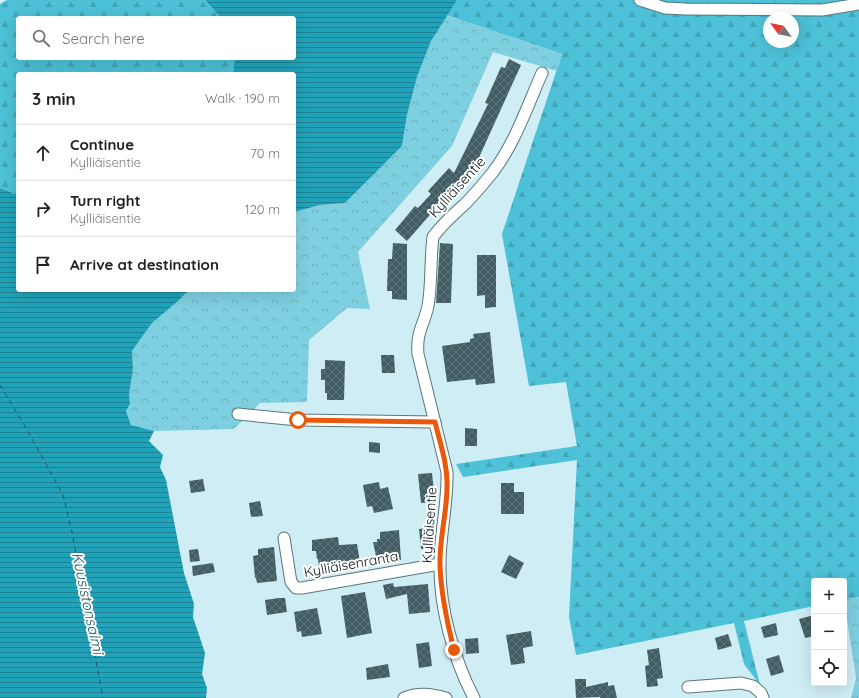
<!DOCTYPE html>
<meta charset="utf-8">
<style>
:root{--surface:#fff;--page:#f2f2f2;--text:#202124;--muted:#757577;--line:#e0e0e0}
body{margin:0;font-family:Quicksand,sans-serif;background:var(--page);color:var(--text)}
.controls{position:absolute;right:12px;bottom:12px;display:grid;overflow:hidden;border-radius:4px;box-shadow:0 4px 16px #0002}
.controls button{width:36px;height:36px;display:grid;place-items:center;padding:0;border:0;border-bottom:1px solid var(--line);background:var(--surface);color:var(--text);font:20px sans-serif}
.compass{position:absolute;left:763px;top:12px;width:36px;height:36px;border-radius:50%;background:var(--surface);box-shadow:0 4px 16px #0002;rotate:303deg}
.stop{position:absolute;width:12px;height:12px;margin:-9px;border:3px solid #ea580c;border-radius:50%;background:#fff}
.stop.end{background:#ea580c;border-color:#fff;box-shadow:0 1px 4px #0008}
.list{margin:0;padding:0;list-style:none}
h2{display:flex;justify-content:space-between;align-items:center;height:52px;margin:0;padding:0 16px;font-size:17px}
h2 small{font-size:13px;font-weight:400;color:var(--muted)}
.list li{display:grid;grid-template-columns:26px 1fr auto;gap:12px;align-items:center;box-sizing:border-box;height:56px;padding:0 16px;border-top:1px solid var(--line)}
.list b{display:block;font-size:15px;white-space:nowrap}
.list p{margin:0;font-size:13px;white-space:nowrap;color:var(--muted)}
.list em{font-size:13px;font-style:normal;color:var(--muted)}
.icon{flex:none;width:22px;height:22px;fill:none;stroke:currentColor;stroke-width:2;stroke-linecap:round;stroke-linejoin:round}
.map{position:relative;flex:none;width:859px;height:698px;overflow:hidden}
.search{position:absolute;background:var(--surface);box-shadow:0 4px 16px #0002;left:16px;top:16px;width:280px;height:44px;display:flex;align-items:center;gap:10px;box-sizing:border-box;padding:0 14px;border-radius:4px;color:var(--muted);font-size:15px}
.panel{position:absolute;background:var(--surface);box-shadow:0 4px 16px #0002;left:16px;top:72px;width:280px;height:220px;border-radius:4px}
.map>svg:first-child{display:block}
.forest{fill:url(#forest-firs);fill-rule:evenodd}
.park{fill:url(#park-crowns)}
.water{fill:url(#water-rules)}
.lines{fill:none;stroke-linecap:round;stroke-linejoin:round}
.ferry{stroke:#23555e;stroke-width:1;stroke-dasharray:5 4;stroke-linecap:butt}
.building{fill:url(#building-cross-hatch)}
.minor-casing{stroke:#5a767c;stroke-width:13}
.minor{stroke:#fff;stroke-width:11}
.route{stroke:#ea580c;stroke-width:5}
.labels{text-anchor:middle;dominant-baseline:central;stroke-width:4;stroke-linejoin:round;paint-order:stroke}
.street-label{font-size:14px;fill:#0b1618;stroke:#fff}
.water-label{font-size:15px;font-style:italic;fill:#23555e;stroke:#fff}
</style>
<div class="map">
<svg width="859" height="698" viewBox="0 0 859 698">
<defs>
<pattern id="forest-firs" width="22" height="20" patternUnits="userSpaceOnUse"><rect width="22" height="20" fill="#4cc1d7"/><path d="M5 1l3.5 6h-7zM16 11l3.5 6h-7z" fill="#41a5b8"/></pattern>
<pattern id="park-crowns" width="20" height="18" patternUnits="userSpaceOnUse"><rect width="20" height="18" fill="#7ecfe0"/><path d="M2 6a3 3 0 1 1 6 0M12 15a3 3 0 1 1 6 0" fill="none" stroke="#6cb1bf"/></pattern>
<pattern id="water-rules" width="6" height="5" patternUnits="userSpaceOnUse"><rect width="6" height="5" fill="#22a2b8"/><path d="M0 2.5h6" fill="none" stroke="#1c8395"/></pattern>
<pattern id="building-cross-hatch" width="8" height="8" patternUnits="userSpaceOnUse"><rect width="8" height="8" fill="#425d63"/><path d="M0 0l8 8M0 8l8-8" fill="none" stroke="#5f7479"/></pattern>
</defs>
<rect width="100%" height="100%" fill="#cfedf4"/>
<g class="forest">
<path d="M7,0h198l16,18h-203v40h217l-2,16h-215v121l-18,-7v-184z"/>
<path d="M457,0h402v597l-15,3v-19h-30v25l-70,15 16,64 -16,-21 -10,-41 -158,32 -7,-38 8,-157 -114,17 -7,-13 121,-18 -11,-64 -37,4 -27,-152 60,-180 -116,-39zM769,18h24v24h-24z"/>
</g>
<g class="park">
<path d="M446,15l116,39 -5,17 -64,-19 -41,94 -94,106 12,57 -23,-1 -38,32 -2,62 -47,1 -26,26 -80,2 -23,-6 -5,-14 4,-7 -2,-10 5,-25 -1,-18 20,-28 26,-22 11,-11h105v-78l26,-7 25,-2 57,-57 5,-31 10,-38 14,-36z"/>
<path d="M859,597v101h-8l5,-20 -12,-78z"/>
</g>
<g class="water">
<path d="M205,0h252l-26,41 -14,36 -10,38 -5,31 -57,57 -25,2 -26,7v-138h-61l2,-16h59v-40h-73z"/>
<path d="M0,188l18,7v95h171l-11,11 -26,22 -20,28 1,18 -4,25 1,10 -4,7 5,14 23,6 -5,10 14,14 -3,12 6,13 18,93 10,31 -1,13 12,36 -3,21 5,14 -1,10h-206z"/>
</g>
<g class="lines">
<path class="ferry" d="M0,385l26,43 37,67 9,37 31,166"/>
</g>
<g class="building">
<path d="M509,59l12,6 -45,99 -48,53 -21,24 -12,-11 20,-24 3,2 13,-14 -3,-3 21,-23 5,5 34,-69 -3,-1 16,-36 4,1z"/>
<path d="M393,243l14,1v56l-15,-1v-8h-5l1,-32h4z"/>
<path d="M440,243l13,1 -2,59h-15z"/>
<path d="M477,255h19v52l-11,1v-13l-8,1z"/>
<path d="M490,332l5,51 -19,2 -1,-6 -28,3 -5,-36 28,-4v-3l4,-1 -1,-4z"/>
<path d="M381,355h13l1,18h-13z"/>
<path d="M325,360l20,1 -1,39h-17v-7h-2v-13h-4v-11h4z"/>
<path d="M465,428l12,1v17h-12z"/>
<path d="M369,442l11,1v10l-11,-1z"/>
<path d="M432,473l3,29 -14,1 -3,-29z"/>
<path d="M203,479l2,12 -14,2 -2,-12z"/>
<path d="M379,482l1,7 8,-2 5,22 -19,4 -2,-7 -5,1 -4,-22z"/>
<path d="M501,483h13v9h10v22h-23z"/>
<path d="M260,501l3,15 -12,1 -2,-14z"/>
<path d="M429,528l2,20 -10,1 -2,-20z"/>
<path d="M399,530l2,30 -24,1 -4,-19h4v-3h3v-7z"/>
<path d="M338,537l1,8 18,-1 3,18 -41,5 -1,-8h-1l-1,-8h-4v-11z"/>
<path d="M274,547l3,34 -20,2 -1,-5h-1l-2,-22 5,-1v-6z"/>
<path d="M198,549l2,12 -10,1 -1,-12z"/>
<path d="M509,555l15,8 -8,16 -15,-7z"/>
<path d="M213,563l2,9 -22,4 -1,-10z"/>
<path d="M393,583l1,4 34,-3 2,28 -21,2 -2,-20 -21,5 -3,-14z"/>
<path d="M365,592l7,41 -25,5 -6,-42z"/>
<path d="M279,598h6l2,14 -20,3 -2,-15z"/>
<path d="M317,608l5,26 -20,3 -1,-6 -4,1 -3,-20z"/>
<path d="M814,615v21l-9,2 -6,-19z"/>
<path d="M776,623l2,12 -14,3 -3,-11z"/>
<path d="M531,631l2,15 -10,2 2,15 -14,2 -5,-30z"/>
<path d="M728,634l4,12 -14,4 -3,-12z"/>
<path d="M478,638l1,15 -13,1 -1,-15z"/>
<path d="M429,642l3,24 -13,2 -3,-24z"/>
<path d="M659,648l4,30 -6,1 1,7 -11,1 -2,-21 4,-1 -2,-15z"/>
<path d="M779,655l5,17 -13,4 -5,-17z"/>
<path d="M388,664l2,13 -23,3 -1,-12z"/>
<path d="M575,679h11v8l22,-5v4l6,-1 3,13h-17v-1l-24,1z"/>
</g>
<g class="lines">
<defs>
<g id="minor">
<path d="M640,0l25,8 21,1 136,1 37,-6"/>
<path d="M238,414l60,6 137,2"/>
<path d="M284,538l7,44 5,6h6l138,-24"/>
<path d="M688,687l53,-4 12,3 8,7 2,5"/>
<path d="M404,698c14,-6 27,-4 42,0"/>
<path d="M474,698c-20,-38 -35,-91 -34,-135 0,-30 8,-60 7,-91l-29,-118c-2,-22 6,-29 10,-48 4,-23 2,-46 5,-69 9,-13 20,-22 32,-33 10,-10 19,-21 28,-32 22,-29 34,-65 49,-99"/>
</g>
</defs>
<use href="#minor" class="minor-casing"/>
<use href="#minor" class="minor"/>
</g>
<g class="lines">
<path class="route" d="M298,420l137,2c5,21 13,43 12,65 0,26 -8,52 -7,79 1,28 7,56 14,84"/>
</g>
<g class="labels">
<g class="street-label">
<text transform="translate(457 187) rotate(-48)">Kylliäisentie</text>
<text transform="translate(429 525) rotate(-86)">Kylliäisentie</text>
<text transform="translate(351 564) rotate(-10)">Kylliäisenranta</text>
</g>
<g class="water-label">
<text transform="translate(88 603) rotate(78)">Kuusistonsalmi</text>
</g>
</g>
</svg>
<div class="controls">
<button>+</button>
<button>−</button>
<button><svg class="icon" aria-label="locate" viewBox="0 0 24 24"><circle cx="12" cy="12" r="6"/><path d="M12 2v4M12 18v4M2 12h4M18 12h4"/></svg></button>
</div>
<svg class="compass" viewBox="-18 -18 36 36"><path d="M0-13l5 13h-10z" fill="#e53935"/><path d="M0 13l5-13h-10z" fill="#757577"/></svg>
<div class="stop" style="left:298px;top:420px"></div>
<div class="stop end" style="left:454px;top:650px"></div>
<div class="search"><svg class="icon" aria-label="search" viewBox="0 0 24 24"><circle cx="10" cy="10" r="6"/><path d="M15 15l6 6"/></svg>Search here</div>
<section class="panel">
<h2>3 min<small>Walk · 190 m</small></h2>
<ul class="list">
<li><svg class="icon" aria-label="ahead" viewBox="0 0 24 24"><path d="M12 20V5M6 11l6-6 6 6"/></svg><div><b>Continue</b><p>Kylliäisentie</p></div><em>70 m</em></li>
<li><svg class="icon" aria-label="right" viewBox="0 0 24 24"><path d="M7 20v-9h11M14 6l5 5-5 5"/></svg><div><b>Turn right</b><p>Kylliäisentie</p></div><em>120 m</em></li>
<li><svg class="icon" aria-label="arrive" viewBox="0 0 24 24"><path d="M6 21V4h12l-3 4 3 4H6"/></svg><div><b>Arrive at destination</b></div></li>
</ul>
</section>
</div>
